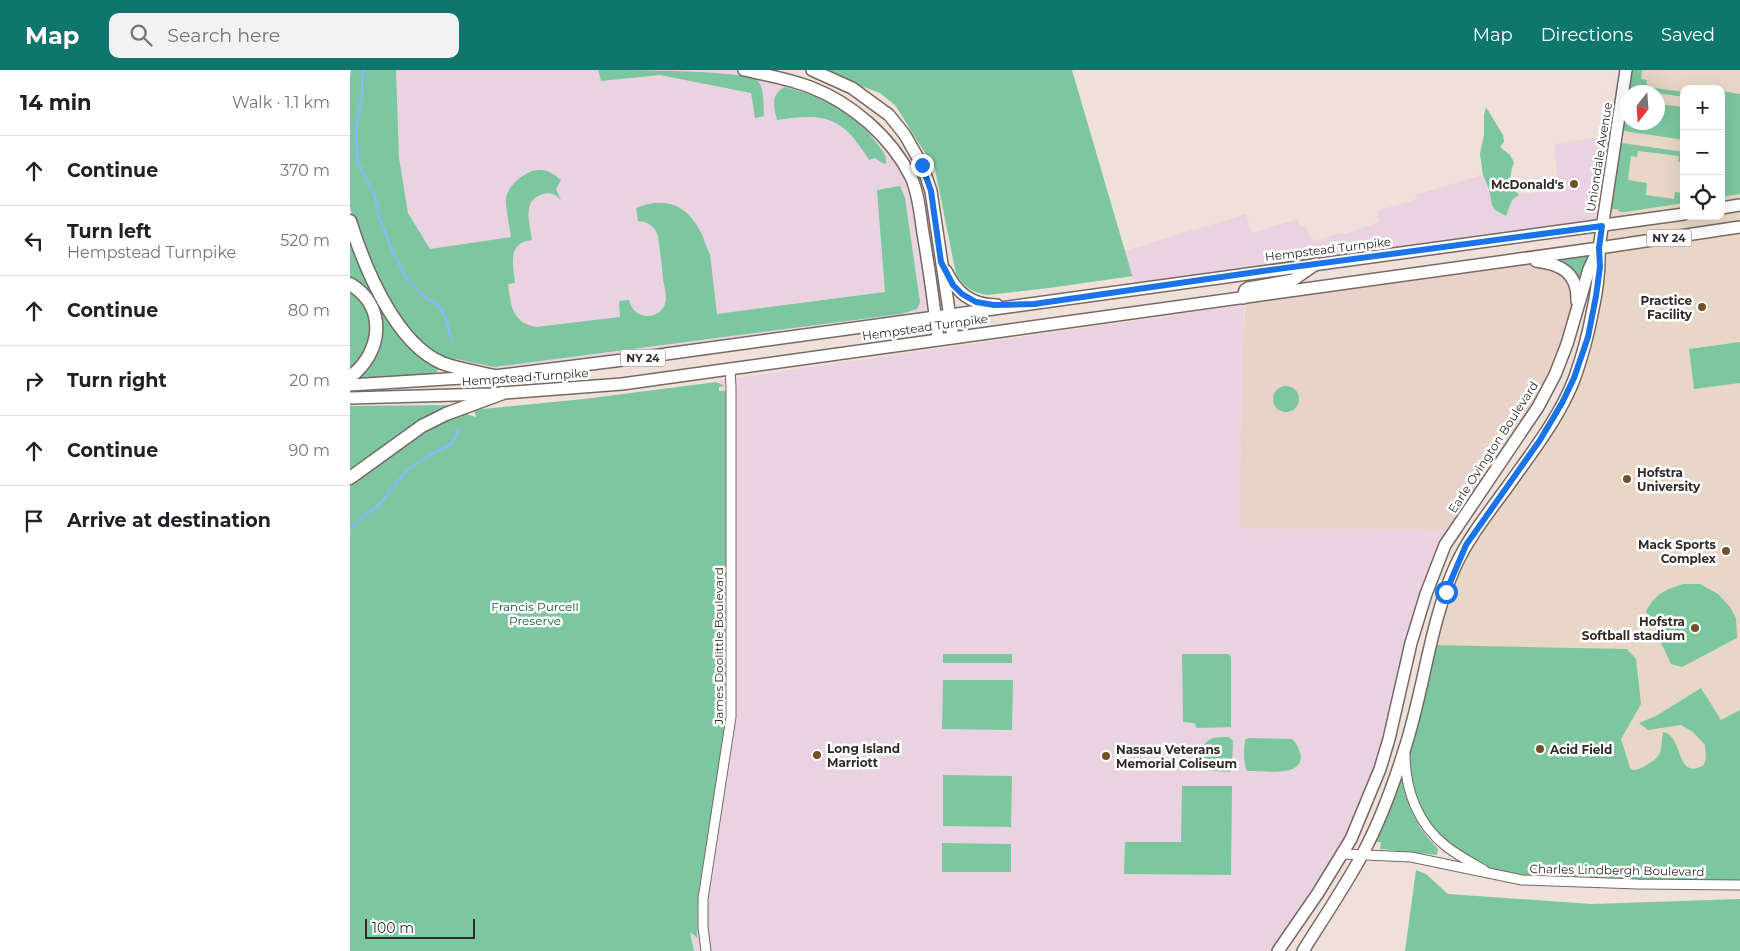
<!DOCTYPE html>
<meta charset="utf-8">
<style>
:root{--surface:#fff;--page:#f2f2f2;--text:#202124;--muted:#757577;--line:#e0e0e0;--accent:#0f766e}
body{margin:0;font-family:Montserrat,sans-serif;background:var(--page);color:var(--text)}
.controls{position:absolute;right:15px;top:15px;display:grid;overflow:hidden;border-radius:10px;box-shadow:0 5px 20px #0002}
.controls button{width:45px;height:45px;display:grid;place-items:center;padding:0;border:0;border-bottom:1px solid var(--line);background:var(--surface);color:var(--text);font:25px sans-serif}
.compass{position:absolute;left:1270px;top:15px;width:45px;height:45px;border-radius:50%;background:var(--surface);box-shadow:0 5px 20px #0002;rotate:197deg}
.scale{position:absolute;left:15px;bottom:12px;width:110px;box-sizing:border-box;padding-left:5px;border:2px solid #312b29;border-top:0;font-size:14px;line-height:18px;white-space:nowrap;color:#312b29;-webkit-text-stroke:4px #fff;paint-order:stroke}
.stop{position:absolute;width:15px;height:15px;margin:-11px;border:4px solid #1a73e8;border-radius:50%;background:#fff}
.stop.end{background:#1a73e8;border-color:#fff;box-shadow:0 1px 5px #0008}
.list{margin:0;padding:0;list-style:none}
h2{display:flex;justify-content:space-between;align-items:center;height:65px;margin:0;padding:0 20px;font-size:21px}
h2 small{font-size:16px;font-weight:400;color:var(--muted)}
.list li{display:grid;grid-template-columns:32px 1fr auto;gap:15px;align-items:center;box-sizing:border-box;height:70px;padding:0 20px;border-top:1px solid var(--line)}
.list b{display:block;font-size:19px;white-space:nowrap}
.list p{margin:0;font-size:16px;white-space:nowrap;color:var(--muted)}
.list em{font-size:16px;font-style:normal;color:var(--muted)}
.icon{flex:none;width:28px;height:28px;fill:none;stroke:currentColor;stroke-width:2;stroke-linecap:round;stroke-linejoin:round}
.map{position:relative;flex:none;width:1390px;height:881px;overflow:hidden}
header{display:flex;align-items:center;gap:30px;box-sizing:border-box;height:70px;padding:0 25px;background:var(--accent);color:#fff}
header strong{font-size:24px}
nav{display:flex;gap:28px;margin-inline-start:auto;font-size:18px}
.search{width:350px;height:45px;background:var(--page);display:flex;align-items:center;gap:12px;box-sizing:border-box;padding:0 18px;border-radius:10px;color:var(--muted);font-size:19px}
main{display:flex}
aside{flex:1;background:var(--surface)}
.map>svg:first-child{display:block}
.commercial{fill:#e9d3e0}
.built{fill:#e9d2c9}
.education{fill:#e8d7c6;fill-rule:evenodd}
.green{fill:#7cc7a0}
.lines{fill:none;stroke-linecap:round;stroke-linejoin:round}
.stream{stroke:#89b8fb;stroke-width:2.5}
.minor-casing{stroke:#766863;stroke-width:11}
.major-casing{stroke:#766863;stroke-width:14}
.highway-casing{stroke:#766863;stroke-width:15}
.minor{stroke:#fff;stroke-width:9}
.major{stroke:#fff;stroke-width:11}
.highway{stroke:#fff;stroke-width:12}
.route{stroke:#1a73e8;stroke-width:6}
.poi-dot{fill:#74502a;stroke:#fff;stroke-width:2}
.labels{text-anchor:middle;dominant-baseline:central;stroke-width:5;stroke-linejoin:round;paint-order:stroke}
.shield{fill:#fff;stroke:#6f6b69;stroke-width:1}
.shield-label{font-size:11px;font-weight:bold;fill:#312b29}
.street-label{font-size:12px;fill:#312b29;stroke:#fff}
.poi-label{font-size:12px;font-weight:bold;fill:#312b29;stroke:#fff;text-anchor:end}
.park-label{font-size:12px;fill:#0e5538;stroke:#fff}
</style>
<header>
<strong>Map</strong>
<div class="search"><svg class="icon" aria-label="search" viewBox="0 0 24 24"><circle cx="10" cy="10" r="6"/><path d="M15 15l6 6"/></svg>Search here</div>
<nav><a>Map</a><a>Directions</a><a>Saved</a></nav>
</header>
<main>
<aside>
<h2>14 min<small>Walk · 1.1 km</small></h2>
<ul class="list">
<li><svg class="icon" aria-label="ahead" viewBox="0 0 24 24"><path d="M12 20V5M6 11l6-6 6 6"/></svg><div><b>Continue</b></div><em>370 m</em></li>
<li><svg class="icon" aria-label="left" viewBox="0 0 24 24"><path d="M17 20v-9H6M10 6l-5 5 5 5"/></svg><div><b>Turn left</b><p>Hempstead Turnpike</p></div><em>520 m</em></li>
<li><svg class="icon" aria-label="ahead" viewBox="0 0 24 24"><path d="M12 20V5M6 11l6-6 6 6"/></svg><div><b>Continue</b></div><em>80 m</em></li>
<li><svg class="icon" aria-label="right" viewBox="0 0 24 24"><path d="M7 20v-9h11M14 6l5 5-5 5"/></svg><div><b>Turn right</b></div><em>20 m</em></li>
<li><svg class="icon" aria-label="ahead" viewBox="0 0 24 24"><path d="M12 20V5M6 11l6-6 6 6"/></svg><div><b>Continue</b></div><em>90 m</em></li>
<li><svg class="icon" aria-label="arrive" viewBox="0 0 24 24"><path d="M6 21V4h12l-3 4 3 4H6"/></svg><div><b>Arrive at destination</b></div></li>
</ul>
</aside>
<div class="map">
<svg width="1390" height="881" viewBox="0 0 1390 881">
<rect width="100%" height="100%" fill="#f0e0da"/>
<g class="commercial">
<path d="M46,0h342l70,18 52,30 48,57 26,145 -429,52 -33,-3 -42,-120 -22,-36 -9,-55z"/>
<path d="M1267,65l-14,91 -466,63 -13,-38 122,-37 6,19 45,-14 3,7 6,-1 6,16 29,-8 1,2 37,-13 -2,-11 40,-12 -1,-4 82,-25 8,27 52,-9 -4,-44z"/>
<path d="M894,235l-5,223 213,2 -12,23 -56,203 -27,67 -82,128h-581l-6,-23 31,-194 1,-354z"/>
</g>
<path class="built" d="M1171,191l39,7 11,15 4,26 -9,31 -28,62 -86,128 -213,-2 4,-186 3,-43z"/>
<path class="education" d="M1276,0h114v815l-335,-135 52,-184 99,-149 33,-81zM1334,19h37v127h-37zM1278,22h30v30h-30z"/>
<g class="green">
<path d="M1,0h45l3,88 9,55 22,36 81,-12c-1,-9 -6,-31 -5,-39 2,-13 21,-29 34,-28 9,0 15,5 21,10l-5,9 5,11c-5,-5 -11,-8 -18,-6 -22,6 -13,30 -11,46 -25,2 -19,25 -17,43l-7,1c3,21 3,38 28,43l84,-10 -1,-16 10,-1c4,22 35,21 37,-1 0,-6 -2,-14 -3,-20 -1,-14 -3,-28 -5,-43 -3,-10 -10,-14 -20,-15l-2,-13c27,-11 49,-5 63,21 5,7 6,17 11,25l7,60 168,-22 -8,-102 23,-4 5,12 15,104 -3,7 -16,5 -407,53 -48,-10 -2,3 -16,-9 -31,-33 -35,-73 -12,-37v-130z"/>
<path d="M248,0c26,0 144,0 159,10 8,8 6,25 7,36l-9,2 -4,-25 -91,-18 -59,6z"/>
<path d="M467,0h255l60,205 1,1 -84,12 -62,7c-14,-2 -23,-8 -31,-21l-21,-105 -40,-64 -15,-12z"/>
<path d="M1276,0h16l-1,9 6,1v7l37,5v5l-60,-9z"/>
<path d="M434,17c39,9 71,26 95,59 4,6 8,10 7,17l-2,1 -9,-6 -6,2c-27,-44 -44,-47 -92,-40 -3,-14 -7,-24 7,-33z"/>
<path d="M1371,21l19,3v100l-19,3z"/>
<path d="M1272,29l5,1 1,22h30v-18l26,3v33l-66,-10z"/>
<path d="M1136,37l17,28 1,7 -4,5 10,8 4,7c-5,15 -5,20 5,33l-7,5 -6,16 -11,-6 -3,-5 -3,-16 -6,-14 -3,-21 4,-20v-19z"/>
<path d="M1265,72l69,10v10h-6l1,-6 -41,-5 -1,6 -6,-1 -3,24 19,3 -1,12 28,4 1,-7 9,1v10l-59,9h-5l-3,-3h-12z"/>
<path d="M0,163l30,70 61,63 -6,8 -76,4 21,-51 3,-1 -8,-20 -25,-25z"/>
<path d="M1249,178l-22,62 -3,-28 -27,-20z"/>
<path d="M0,220c21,14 29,40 17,63 -3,6 -12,12 -17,17z"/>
<path d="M1390,272v41l-46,6 -5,-40z"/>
<path d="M366,312l7,3 1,1 -5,1v4h7l1,6 -2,330 -27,169 -1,42 -4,-4 -3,-1 4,18h-344v-467l71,-54 42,-17 13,4 -1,-4 -3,-3 112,-11z"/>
<circle cx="936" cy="329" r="13"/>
<path d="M102,335v2h-6v6l-96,62v-69z"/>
<path d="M1333,514h17l18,10 12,13 6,11 1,20 -55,29 -11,-3 -25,-53c10,-18 19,-21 37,-27z"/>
<path d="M1081,575l196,4 9,10 5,45 -20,35 9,29 3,2c6,0 10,-3 15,-6 17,-9 12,-16 15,-32 21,3 12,50 41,33l2,-7 -1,-13 -12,-13 -12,-7 -33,5 -9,-7 17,-7 45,-28 20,32 19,-10v175l-232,-6 -47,-23 -39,-37 -17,-50z"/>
<rect x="593" y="584" width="69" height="9"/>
<path d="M832,584h46l3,3v70l-34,1 -3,-5 -11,-1z"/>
<path d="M593,610h70l-1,50 -70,-1z"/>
<path d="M879,667l4,4 -1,28 -2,3c-8,-1 -18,1 -24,-5 -10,-8 -5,-25 7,-29 4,-1 11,-1 16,-1z"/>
<path d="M898,668l44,1c9,10 15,25 -2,31 -7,3 -34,1 -43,1 -4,-9 -3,-22 -2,-31z"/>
<path d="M593,705l69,1 -1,51 -68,-1z"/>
<path d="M1052,705c3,29 15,53 36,74l-1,6 -57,-6 1,-7h-7z"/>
<path d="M832,716h50l-1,89 -107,-1 1,-32h56z"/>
<path d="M592,773l69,1v28h-69z"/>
<path d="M1066,800l10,4 22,20 144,10 148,-5v52h-335z"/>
</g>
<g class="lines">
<g class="stream">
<path d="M14,0l-2,9v14l-6,35 1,31 18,37 4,20 14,37 13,25 15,16 20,14 6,15 5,18"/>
<path d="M0,460l15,-15 13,-9 28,-35 29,-19 17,-8 7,-15"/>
</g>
<defs>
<g id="minor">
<path d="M1055,684c0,36 13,71 42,93 12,9 25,16 37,23"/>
<path d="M993,784l68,3 111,23 116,4 102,1"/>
<path d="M356,881l-3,-24v-28l28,-182v-330l-1,-19"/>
</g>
<g id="major">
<path d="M394,0c22,5 45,9 66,17 42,16 81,50 101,90 8,18 9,38 12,56 6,35 11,71 15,106"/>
<path d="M462,0l40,18 37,27 16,20 17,30 9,26 22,146"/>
<path d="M1371,138l19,-3"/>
<path d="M1186,191c25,3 42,12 41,40"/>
<path d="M596,201c11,22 25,34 51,34"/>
<path d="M893,228l2,-8 3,-2 45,-8 23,-16"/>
<path d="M0,315l144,-9 121,-15 1069,-147"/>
<path d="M0,328l140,-4 132,-10 977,-136 141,-21"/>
<path d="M928,881l40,-58 33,-54 29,-70 9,-30 22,-96 15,-49 19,-49 93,-138 17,-32 12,-31 22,-75 9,-19"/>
<path d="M953,881c20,-32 41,-63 59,-96 18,-33 31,-69 42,-104 20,-60 25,-125 51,-184 13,-29 34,-55 53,-81 24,-34 52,-69 67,-109 7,-20 13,-42 17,-63 5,-22 8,-43 7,-66l27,-178"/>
</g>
<g id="highway">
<path d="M0,151c14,45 45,122 92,142 16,6 36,9 52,13"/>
<path d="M0,214c38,23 32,69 0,93"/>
<path d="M0,408l72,-52 24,-12 57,-21"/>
</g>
</defs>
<use href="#minor" class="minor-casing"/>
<use href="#major" class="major-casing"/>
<use href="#highway" class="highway-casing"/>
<use href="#minor" class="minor"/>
<use href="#major" class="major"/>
<use href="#highway" class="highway"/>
</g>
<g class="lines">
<path class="route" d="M572,95l9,26 10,71 12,23 9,9 14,8 18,3 40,-1 229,-33 339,-45 -3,22 1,19 -4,29 -8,41 -14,41 -12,25 -22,37 -74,105 -20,47"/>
</g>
<g class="poi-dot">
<circle cx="1224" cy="114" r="5"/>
<circle cx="1352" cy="237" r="5"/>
<circle cx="1277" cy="409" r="5"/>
<circle cx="1376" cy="481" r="5"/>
<circle cx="1345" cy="558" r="5"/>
<circle cx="1190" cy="679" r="5"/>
<circle cx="467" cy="685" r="5"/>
<circle cx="756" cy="686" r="5"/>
</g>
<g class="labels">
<g class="shield">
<rect x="1296.5" y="159.5" width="45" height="17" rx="4"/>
<rect x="270.5" y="279.5" width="45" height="17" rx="4"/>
</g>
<g class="shield-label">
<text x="1319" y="168">NY 24</text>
<text x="293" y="288">NY 24</text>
</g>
<g class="street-label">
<text transform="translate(1249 87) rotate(-81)">Uniondale Avenue</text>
<text transform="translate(978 179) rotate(-7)">Hempstead Turnpike</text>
<text transform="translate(575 257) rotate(-8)">Hempstead Turnpike</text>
<text transform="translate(175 307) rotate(-4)">Hempstead Turnpike</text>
<text transform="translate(1143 377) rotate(-57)">Earle Ovington Boulevard</text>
<text transform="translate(368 576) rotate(-90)">James Doolittle Boulevard</text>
<text transform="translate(1267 800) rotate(1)">Charles Lindbergh Boulevard</text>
</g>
<g class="poi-label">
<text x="1214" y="114">McDonald's</text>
<text x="1342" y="230">Practice<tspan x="1342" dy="14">Facility</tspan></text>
<text x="1287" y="402" text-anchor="start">Hofstra<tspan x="1287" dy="14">University</tspan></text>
<text x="1366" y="474">Mack Sports<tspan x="1366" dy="14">Complex</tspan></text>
<text x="1335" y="551">Hofstra<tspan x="1335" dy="14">Softball stadium</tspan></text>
<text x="477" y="678" text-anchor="start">Long Island<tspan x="477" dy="14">Marriott</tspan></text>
<text x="766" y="679" text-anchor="start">Nassau Veterans<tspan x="766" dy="14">Memorial Coliseum</tspan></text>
<text x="1200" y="679" text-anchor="start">Acid Field</text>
</g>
<g class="park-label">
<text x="185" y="536">Francis Purcell<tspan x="185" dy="14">Preserve</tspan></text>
</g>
</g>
</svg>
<div class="controls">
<button>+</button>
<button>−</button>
<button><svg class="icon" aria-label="locate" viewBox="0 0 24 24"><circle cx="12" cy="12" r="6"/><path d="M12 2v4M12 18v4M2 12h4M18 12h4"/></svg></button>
</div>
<svg class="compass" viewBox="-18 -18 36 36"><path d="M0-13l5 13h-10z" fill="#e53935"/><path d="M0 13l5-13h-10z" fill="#757577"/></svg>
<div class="scale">100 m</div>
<div class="stop" style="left:1096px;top:522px"></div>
<div class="stop end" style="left:572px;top:95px"></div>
</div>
</main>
